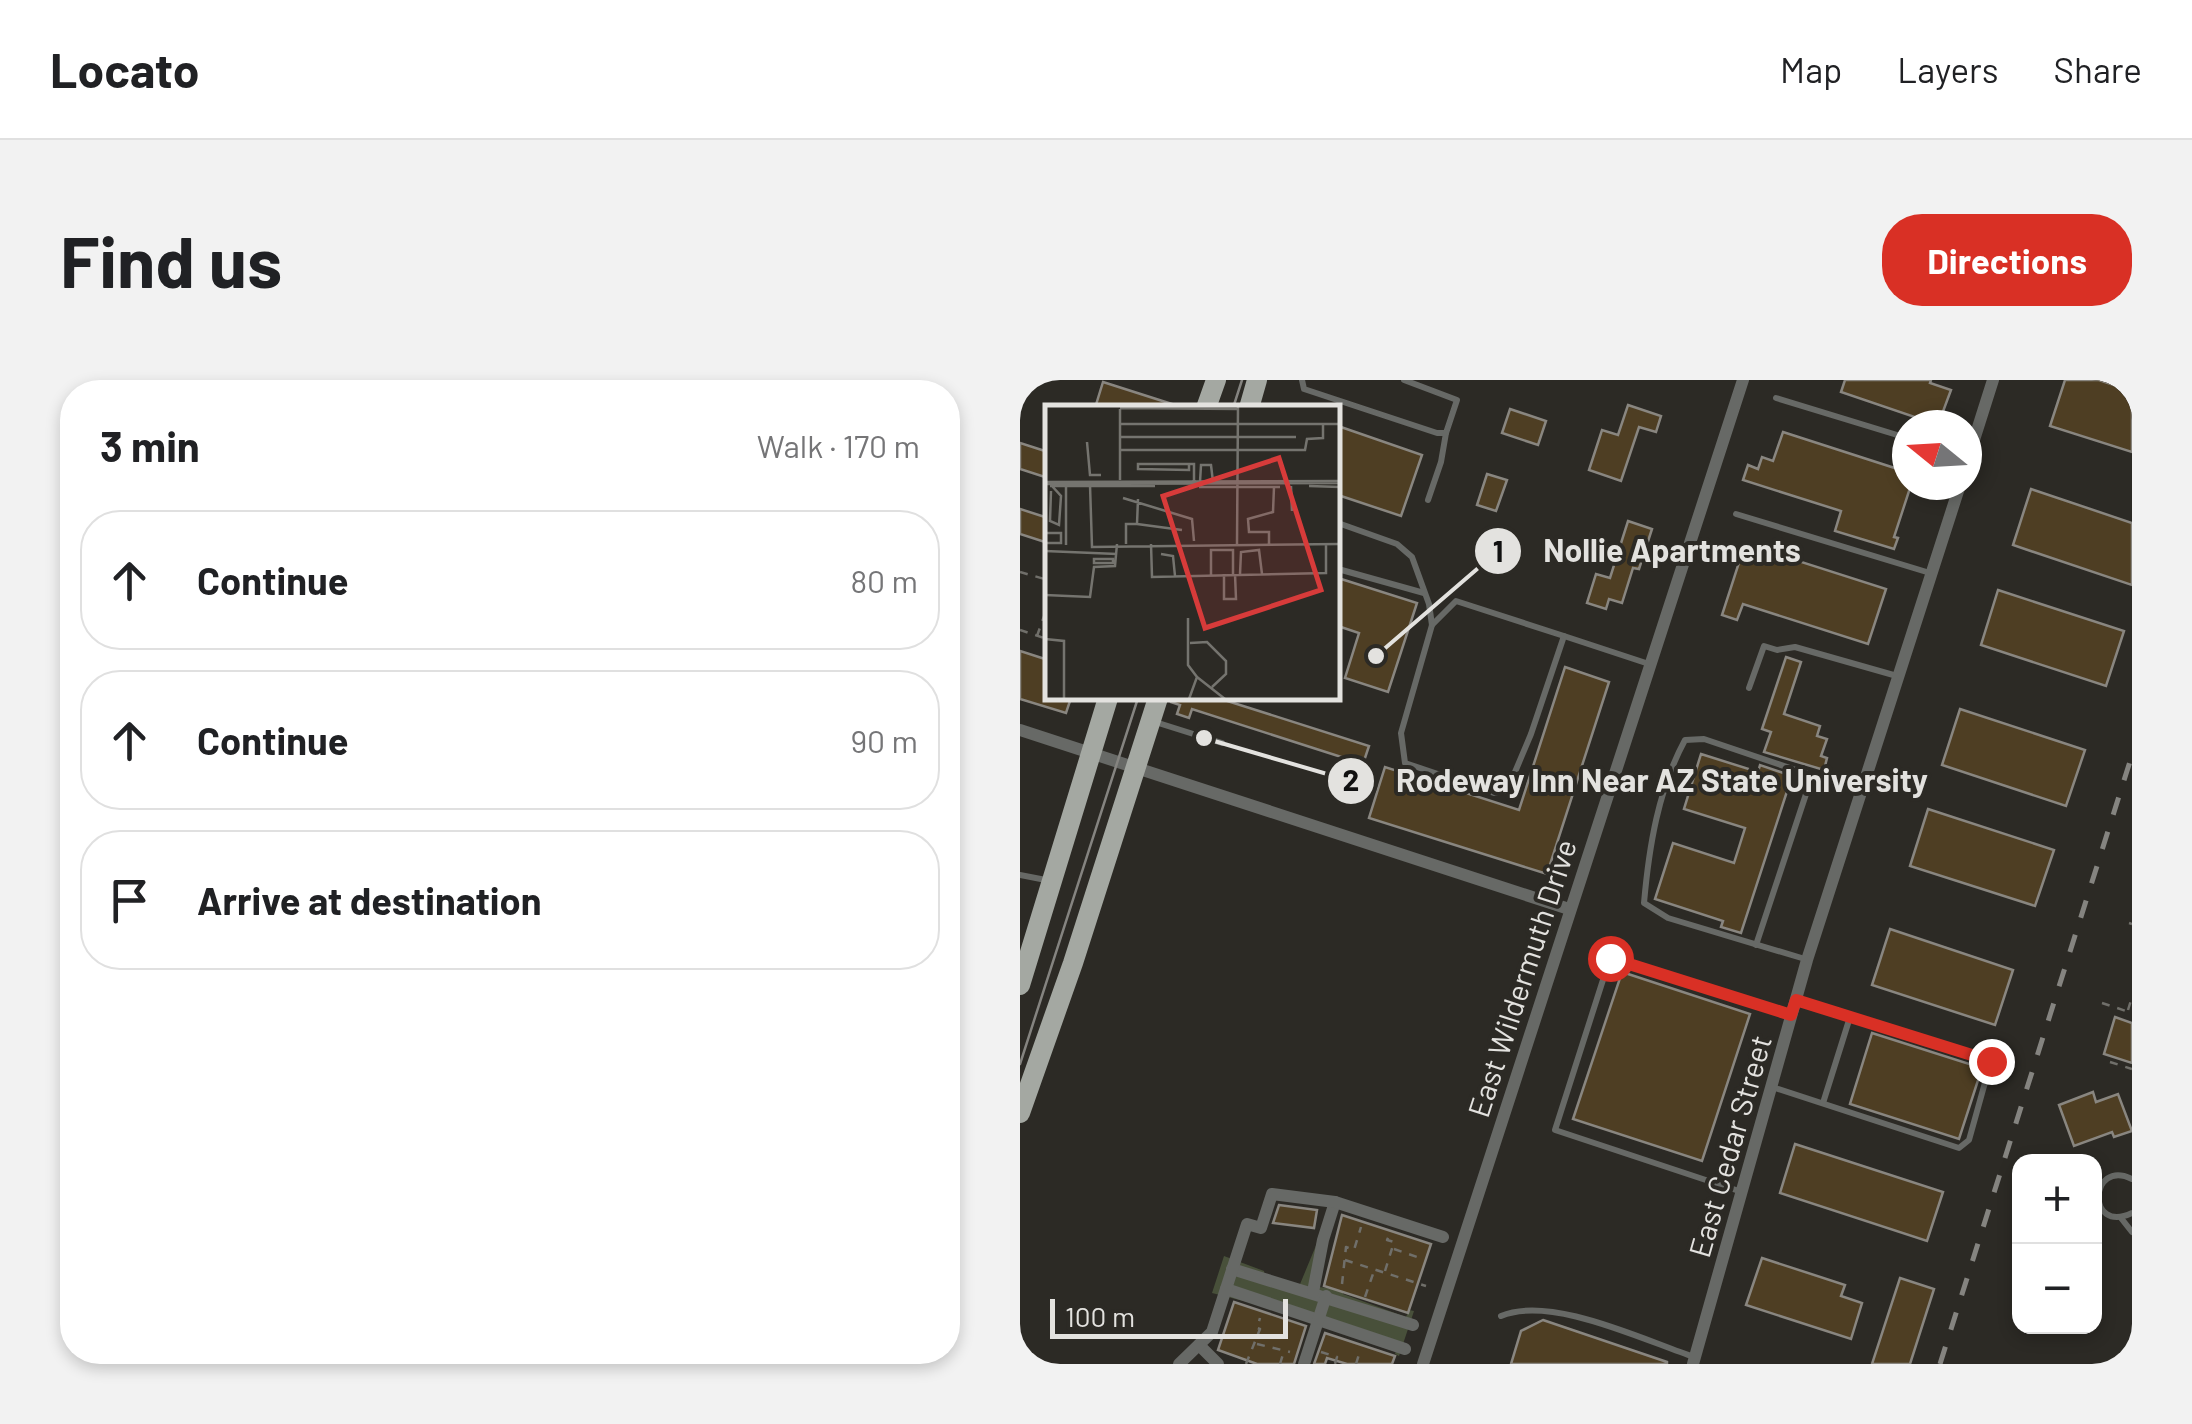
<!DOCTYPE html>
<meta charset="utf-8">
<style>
:root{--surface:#fff;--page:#f2f2f2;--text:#202124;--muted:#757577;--line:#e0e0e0;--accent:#d93025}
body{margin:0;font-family:Barlow,sans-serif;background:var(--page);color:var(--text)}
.controls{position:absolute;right:30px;bottom:30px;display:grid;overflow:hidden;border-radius:20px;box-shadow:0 5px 15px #0003}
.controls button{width:90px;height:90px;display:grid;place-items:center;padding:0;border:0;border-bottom:2px solid var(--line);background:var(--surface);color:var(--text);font:50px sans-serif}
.compass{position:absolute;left:872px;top:30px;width:90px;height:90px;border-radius:50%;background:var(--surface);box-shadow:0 5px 15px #0003;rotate:288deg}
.scale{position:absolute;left:30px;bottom:25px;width:238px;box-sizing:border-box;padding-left:10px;border:5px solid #e3e2df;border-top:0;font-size:28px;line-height:35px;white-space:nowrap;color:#e3e2df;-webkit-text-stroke:8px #2c2a25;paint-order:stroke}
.stop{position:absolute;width:30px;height:30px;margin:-22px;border:8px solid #d93025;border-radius:50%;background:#fff}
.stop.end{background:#d93025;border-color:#fff;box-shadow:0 2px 10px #0008}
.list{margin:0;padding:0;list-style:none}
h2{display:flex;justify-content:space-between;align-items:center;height:130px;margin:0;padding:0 40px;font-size:42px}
h2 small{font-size:32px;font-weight:400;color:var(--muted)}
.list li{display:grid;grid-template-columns:65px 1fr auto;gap:30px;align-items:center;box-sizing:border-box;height:140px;margin:0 20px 20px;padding:0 20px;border:2px solid var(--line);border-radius:40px}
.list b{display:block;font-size:38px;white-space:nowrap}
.list em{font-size:32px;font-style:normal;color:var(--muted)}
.icon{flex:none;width:55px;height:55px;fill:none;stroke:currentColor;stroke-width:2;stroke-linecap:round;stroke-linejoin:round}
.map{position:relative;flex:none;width:1112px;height:984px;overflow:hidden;border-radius:40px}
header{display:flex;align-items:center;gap:60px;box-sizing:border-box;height:140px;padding:0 50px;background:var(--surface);border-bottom:2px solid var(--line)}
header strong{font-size:48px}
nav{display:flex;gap:55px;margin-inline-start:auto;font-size:35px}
.intro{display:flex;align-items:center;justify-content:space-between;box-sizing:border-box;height:240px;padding:0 60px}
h1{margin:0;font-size:70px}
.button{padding:25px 45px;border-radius:40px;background:var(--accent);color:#fff;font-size:35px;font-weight:700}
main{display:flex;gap:60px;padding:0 60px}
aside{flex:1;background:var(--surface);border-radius:40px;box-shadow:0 5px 15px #0003}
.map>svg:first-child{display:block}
.green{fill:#48503a}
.building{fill:#4e3e23;stroke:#898680;stroke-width:2.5}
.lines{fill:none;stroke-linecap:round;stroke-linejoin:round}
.path{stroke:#706f6a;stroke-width:2.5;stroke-dasharray:8 8;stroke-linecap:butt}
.lane{stroke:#676966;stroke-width:6}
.street{stroke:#676966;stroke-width:12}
.primary{stroke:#a4a8a2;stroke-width:20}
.tram{stroke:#858480;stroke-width:2.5}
.rail{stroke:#858480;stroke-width:5;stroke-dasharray:18 18;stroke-linecap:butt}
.route{stroke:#d93025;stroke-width:12}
.labels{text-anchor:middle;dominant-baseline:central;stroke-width:8;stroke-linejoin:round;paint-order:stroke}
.street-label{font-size:30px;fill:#e3e2df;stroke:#2c2a25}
.inset-road{fill:none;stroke:#75746f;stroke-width:2.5}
.view{fill:#d73b3a;fill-opacity:0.15;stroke:#d73b3a;stroke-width:5}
.inset-edge{fill:none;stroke:#e3e2df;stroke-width:5}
.leader{fill:none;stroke:#e3e2df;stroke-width:4}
.callout-dot{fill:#e3e2df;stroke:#2c2a25;stroke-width:4}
.mark-label{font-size:30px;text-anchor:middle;font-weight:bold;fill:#111}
.callout-label{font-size:32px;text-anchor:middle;font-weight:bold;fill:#e3e2df;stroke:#2c2a25;stroke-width:8;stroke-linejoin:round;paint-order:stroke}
</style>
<header>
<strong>Locato</strong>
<nav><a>Map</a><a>Layers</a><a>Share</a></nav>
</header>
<div class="intro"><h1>Find us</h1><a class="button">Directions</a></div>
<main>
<aside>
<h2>3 min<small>Walk · 170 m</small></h2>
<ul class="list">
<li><svg class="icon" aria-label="ahead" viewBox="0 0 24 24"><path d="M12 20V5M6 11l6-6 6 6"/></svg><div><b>Continue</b></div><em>80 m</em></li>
<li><svg class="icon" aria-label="ahead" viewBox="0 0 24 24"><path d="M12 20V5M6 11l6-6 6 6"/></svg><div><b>Continue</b></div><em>90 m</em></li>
<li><svg class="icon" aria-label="arrive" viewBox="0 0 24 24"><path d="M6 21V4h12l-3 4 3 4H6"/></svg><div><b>Arrive at destination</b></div></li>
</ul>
</aside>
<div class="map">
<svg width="1112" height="984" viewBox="0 0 1112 984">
<rect width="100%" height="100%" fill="#2c2a25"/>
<path class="green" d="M297,863l2,44 24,3v4l63,23 3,-7 5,1 -15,45 -4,-2 1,-3 -129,-44 -55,-14 12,-37 40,15 1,7 33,11z"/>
<g class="building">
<path d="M825,0h86l-1,3 21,7 -13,35 -97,-33z"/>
<path d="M1045,0h34l33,11v61l-82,-26z"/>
<path d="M83,2l72,23v3h-80z"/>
<path d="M608,25l33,11 -5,16 -17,-5 -18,54 -32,-11 13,-40 16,5z"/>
<path d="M490,29l36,12 -8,24 -36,-12z"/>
<path d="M318,46l84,29 -21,61 -63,-21z"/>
<path d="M763,52l124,40v13h4l-17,52 4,1 -4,11 -59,-18 6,-20 -98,-31 5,-15 10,4 4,-12 11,4z"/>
<path d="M0,63l28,9v26l-28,-9z"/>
<path d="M467,94l20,6 -11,31 -19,-6z"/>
<path d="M1011,109l101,34v62l-119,-40z"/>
<path d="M0,129l28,9v25l-28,-9z"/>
<path d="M608,141l24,8 -13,40 -6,-1 -11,35 -13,-4 -3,10 -19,-6 9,-29 14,4z"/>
<path d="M725,164l141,45 -18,55 -125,-40 -6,16 -15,-5z"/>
<path d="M318,198l79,25 -29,89 -43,-14 14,-45 -21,-7z"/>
<path d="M978,210l126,41 -18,55 -125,-41z"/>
<path d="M0,271l28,9v38h23l-5,15 -46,-14z"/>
<path d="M766,277l15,5 -17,52 36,12 -3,10 10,3 -6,17 6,2 -3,12 -60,-18 7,-20 -9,-3z"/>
<path d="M545,287l44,15 -62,192 -178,-56 16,-51 134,43z"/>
<path d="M151,318h47l151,48 -6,18 -171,-55 -3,9 -12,-4 3,-9 -9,-3z"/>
<path d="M940,329l125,41 -19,56 -124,-41z"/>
<path d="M681,374l57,18 2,-7 32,11 -51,157 -20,-6 2,-6 -68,-22 18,-56 61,20 11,-35 -61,-19z"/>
<path d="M908,429l126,41 -19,56 -125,-40z"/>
<path d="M870,549l123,41 -18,55 -123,-40z"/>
<path d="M602,592l128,42 -48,147 -129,-42z"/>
<path d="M1095,637l17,6v40l-28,-9z"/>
<path d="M852,653l110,35 -23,71 -109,-35z"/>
<path d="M1073,712l3,10 22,-8 14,37 -18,6 -2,-5 -38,14 -15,-41z"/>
<path d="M775,764l148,48 -16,49 -147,-48z"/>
<path d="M259,825l38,5 -3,18 -41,-5z"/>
<path d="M322,835l89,29 -23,69 -84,-27z"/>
<path d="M742,878l83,27 -4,11 21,7 -11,36 -105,-34z"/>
<path d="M880,898l34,11 -24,75h-38z"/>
<path d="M214,922l72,24 -12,38h-37l-39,-14z"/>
<path d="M523,940l124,42v2h-156l10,-33z"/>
<path d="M305,953l70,23 -3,8h-45l-20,-6 -2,6h-11z"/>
</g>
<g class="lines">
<g class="path">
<path d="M0,192l28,8"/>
<path d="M0,250l24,8"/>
<path d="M17,256l11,-31"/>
<path d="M1109,543l3,1"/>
<path d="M1082,623l30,10"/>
<path d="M1108,630l4,-13"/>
<path d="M1090,682l22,7"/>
<path d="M374,869l29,10"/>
<path d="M325,880l81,26"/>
<path d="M365,891l9,-29 -7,-2 2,-4"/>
<path d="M322,904l4,-37 8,3 7,-23"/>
<path d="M345,917l9,-26"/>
<path d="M237,964l33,8"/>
<path d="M301,972l16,5 -2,7"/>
<path d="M226,984l14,-35 -3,-1 3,-10"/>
<path d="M260,984l3,-10"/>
<path d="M336,984l4,-13"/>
</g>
<g class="lane">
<path d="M282,0l2,9 133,44h9l11,-33 -53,-20"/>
<path d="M756,18l131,40"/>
<path d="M408,120l13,-38 5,-29"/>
<path d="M716,134l194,59"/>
<path d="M318,143l59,21 15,13 17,47 3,21 -31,108 4,30 89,30 13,-2 24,-57 33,-98 85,28"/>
<path d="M318,189l86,24"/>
<path d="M412,245l24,-24 108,35"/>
<path d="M729,308l15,-42 13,4 18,-3 102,29"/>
<path d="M132,341l70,22"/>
<path d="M0,495l31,6"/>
<path d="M736,565l56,-169"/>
<path d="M785,579l-137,-41 -24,-15c5,-56 14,-113 41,-163l19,-1 157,53"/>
<path d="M752,707l187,61 10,-8 22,-79 -195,-61"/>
<path d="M803,723l27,-86"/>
<path d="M1112,799c-43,-21 -46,56 0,34"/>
<path d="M722,812l-187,-62 55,-172 180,56"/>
<path d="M1101,838l11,14"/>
<path d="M481,936c50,-21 142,24 193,41"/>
</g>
<g class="street">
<path d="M947,82l26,-82"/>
<path d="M0,350l549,179"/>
<path d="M212,889l181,56"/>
<path d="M206,909l179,60"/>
<path d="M293,912l10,-52 12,-38"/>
<path d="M179,965l19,19"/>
<path d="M159,984l33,-32 35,-108 14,4 11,-34 63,8 108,35"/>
<path d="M284,984l22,-68"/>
<path d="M403,984l320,-984"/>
<path d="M673,984l114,-404 153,-475"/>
</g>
<g class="primary">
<path d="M186,28l10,-28"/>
<path d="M229,28l8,-28"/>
<path d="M0,605l88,-287"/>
<path d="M0,733l53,-150 85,-265"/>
</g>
<g class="tram">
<path d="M213,28l9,-28"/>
<path d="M0,684l118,-366"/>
</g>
<path class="rail" d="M920,984l192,-609"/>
</g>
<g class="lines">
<path class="route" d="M590,578l181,57 5,-15 195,61"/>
</g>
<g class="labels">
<g class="street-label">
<text transform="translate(501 598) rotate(-72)">East Wildermuth Drive</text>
<text transform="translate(709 766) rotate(-74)">East Cedar Street</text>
</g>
</g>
<g transform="translate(25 25)">
<rect width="295" height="295" fill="#2c2a25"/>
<path class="inset-road" d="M75,3l117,1M75,19h220M75,32h176M42,37l3,33h11M75,45h185l2,-11 16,-1v-14M144,59v6l-51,-1v-5h56v18M75,75v-71M0,77l295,-1M155,77l1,-17h10l2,17M0,79l295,-1M45,80l2,62 248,-3M5,81h105M246,81l1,25 -1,-20M264,81l31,1M154,82h81M6,86l-1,30 9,4 2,-29 -9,-10M78,93l69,21 2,22M92,119l45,6M0,128h16v10h-16M81,139v-20h11l1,-25M106,139l1,33 174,-4v-29M192,139l1,-138M224,139v-12h-20l-1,-13 25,-7 1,-25M21,140v-58M0,146l72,3M116,149l12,2 2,20M49,154h19v4h-19zM179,169v25h12l-1,-25M195,169l1,-22 18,-2 3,24M166,170v-25h22v24M0,190l45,2 4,-30 21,-1 2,-22M143,213v47l9,12 -8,22M0,234l19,2v58M145,238l17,-1 19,19v13l-14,13M152,272l28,22"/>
<path class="view" d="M234,53l42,132 -116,38 -42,-132z"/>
<rect width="295" height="295" class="inset-edge"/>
</g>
<path class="leader" d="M356 276L478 171M184 358L331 401"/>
<g class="callout-dot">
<circle cx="356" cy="276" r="10"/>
<circle cx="184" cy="358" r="10"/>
<circle cx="478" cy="171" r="25"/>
<circle cx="331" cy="401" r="25"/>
</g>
<g class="mark-label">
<text x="478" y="182">1</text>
<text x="331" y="411">2</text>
</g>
<g class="callout-label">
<text x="652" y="182">Nollie Apartments</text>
<text x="642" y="412">Rodeway Inn Near AZ State University</text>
</g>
</svg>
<div class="controls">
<button>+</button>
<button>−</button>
</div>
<svg class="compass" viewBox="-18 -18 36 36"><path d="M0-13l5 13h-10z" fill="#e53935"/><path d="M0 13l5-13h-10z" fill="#757577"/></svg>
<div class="scale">100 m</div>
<div class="stop" style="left:590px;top:578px"></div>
<div class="stop end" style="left:971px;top:681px"></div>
</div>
</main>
